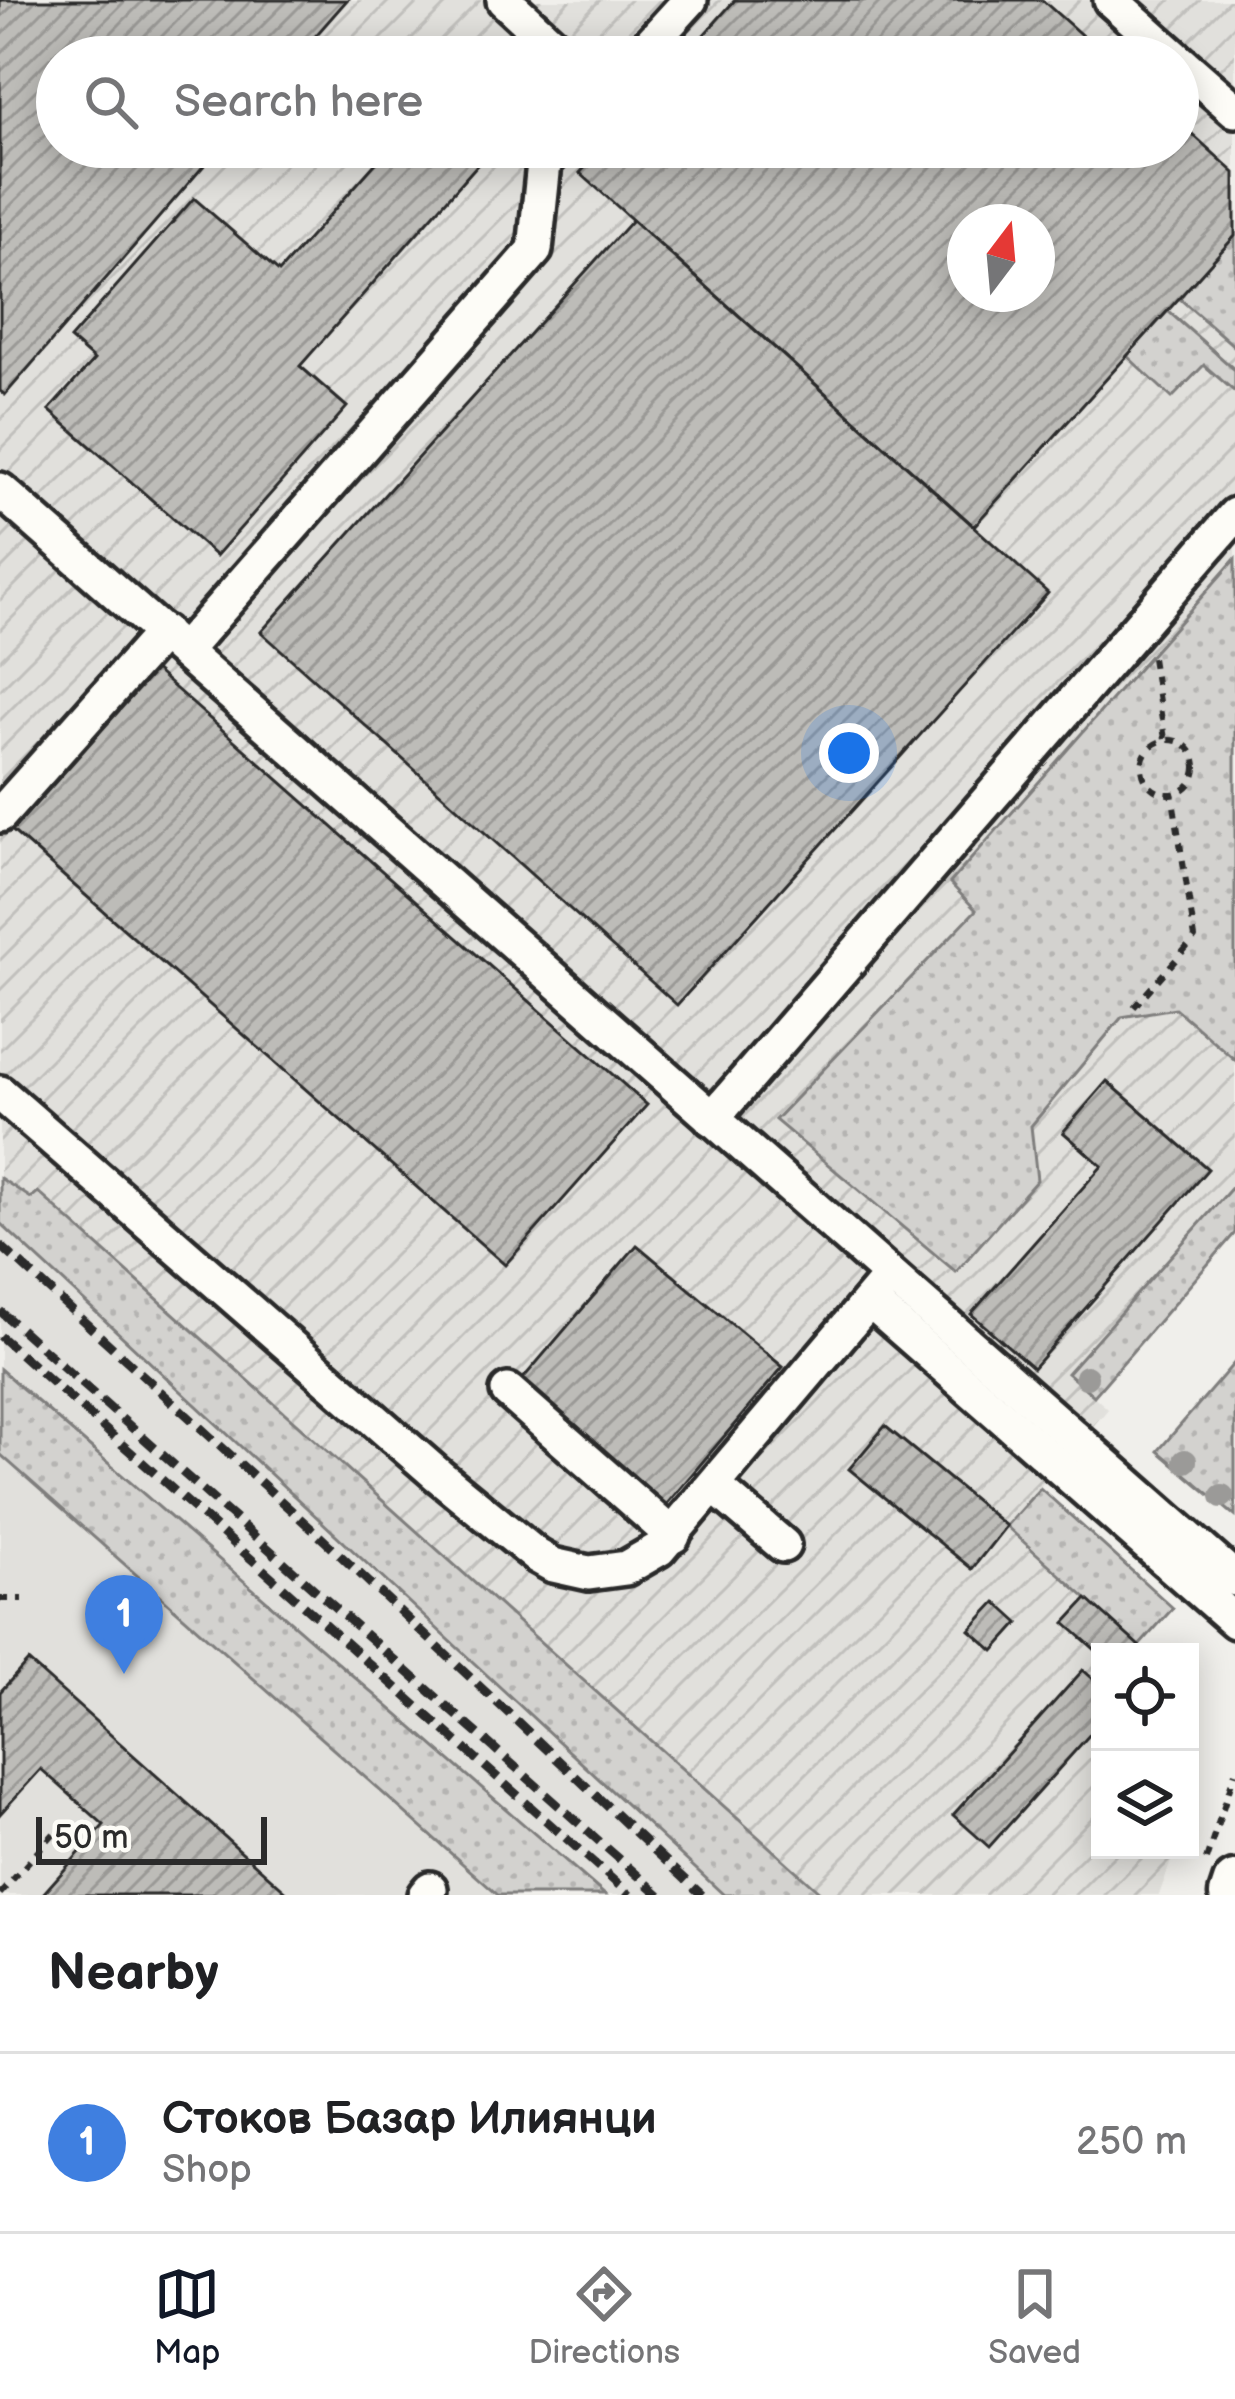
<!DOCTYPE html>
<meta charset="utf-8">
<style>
:root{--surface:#fff;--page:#f6f6f6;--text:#202124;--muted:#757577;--line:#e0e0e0;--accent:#111827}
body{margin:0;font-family:"Balsamiq Sans",sans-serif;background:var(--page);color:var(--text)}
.controls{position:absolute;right:36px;bottom:36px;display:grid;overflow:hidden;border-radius:0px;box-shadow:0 6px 30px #0003}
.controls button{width:108px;height:108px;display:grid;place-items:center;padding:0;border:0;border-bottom:3px solid var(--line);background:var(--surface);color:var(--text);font:60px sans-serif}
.compass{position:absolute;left:947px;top:204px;width:108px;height:108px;border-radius:50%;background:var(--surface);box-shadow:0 6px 30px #0003;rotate:16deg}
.scale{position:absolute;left:36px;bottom:30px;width:231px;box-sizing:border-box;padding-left:12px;border:6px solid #2b2b2b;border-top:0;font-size:33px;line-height:42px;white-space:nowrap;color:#2b2b2b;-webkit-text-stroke:9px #fdfcf7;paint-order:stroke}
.you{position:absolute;left:849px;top:753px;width:42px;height:42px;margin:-30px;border:9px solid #fff;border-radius:50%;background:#1a73e8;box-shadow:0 0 0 18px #1a73e833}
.badge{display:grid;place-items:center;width:78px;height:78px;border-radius:50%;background:var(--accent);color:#fff;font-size:39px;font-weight:700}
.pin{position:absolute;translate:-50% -99px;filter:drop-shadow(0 3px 6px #0008)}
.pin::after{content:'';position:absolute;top:63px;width:42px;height:36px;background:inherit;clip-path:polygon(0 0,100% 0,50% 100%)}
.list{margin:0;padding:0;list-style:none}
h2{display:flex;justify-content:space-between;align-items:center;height:156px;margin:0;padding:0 48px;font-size:51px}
h2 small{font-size:39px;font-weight:400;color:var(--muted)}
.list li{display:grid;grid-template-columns:78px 1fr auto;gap:36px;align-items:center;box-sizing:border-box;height:180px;padding:0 48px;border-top:3px solid var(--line)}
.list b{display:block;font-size:45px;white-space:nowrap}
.list p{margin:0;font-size:39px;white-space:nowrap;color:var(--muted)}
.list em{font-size:39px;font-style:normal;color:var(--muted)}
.icon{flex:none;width:66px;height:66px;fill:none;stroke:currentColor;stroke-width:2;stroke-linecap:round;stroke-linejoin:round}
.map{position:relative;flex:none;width:1235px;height:1895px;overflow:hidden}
.search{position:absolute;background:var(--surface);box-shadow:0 6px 30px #0003;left:36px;right:36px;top:36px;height:132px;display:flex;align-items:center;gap:30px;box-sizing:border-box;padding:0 42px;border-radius:66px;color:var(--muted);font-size:45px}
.sheet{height:336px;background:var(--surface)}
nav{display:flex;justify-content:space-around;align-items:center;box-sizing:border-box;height:168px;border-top:3px solid var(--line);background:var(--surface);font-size:33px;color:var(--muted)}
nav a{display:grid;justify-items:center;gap:6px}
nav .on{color:var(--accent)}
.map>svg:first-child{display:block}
.built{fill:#e1e0dc}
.industrial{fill:url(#industrial-furrows);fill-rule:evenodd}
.green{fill:url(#green-dots);stroke:#7f7e7d;stroke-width:3}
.building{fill:url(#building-hatch);stroke:#2b2b2b;stroke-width:3;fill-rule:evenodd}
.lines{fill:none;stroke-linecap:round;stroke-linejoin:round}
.minor-casing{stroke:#2b2b2b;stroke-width:42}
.major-casing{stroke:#2b2b2b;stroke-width:51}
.path{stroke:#2b2b2b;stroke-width:6;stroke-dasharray:9 9;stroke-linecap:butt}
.minor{stroke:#fdfcf7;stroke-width:33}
.major{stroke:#fdfcf7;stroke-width:42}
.rail{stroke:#2b2b2b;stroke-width:9;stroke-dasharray:18 9;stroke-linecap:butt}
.tree{fill:#9b9a98}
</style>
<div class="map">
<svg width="1235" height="1895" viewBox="0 0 1235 1895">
<defs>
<pattern id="industrial-furrows" width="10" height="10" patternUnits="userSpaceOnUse" patternTransform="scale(3)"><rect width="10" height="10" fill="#e1e0dc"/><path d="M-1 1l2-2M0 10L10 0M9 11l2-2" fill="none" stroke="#c1c0bd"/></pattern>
<pattern id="green-dots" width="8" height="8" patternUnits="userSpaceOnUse" patternTransform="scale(3)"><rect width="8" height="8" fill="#d3d2cf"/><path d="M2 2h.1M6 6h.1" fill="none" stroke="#b5b4b2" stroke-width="1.8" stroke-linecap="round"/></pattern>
<pattern id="building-hatch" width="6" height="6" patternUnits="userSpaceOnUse" patternTransform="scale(3)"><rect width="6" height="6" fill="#bdbcb8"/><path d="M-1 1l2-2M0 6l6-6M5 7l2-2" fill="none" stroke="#9a9996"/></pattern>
</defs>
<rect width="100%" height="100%" fill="#f0efeb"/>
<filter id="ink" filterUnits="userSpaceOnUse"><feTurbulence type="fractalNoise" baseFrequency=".00833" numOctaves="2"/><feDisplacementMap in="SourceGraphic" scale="24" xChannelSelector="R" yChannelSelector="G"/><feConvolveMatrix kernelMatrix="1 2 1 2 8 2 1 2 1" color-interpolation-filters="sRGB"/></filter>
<g filter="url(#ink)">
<g class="built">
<path d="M0,1223l370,346 354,326h-119l-605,-526z"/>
<path d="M0,1454l498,441h-498z"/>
</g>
<path class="industrial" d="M0,0h1235v1184l-167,189 40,36 -102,117 133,120 -6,6h-33v198h75l-16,45h-336l-785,-703 -7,6 -31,-20zM57,57h1121v90h-1121zM965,222h72v72h-72z"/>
<g class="green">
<path d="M1235,236v111l-56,-49z"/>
<path d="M1168,311l67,59v22l-31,-27 -32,33 -45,-42z"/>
<path d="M1235,559v501l-60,-52 -53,9 -91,109 6,54 -81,92 -181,-152 201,-210 -26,-27z"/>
<path d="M0,1178l31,20 7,-6 785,703h-99l-724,-672z"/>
<path d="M1235,1184v49l-141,163 -27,-23z"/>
<path d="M1235,1362v154l-77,-65z"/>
<path d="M0,1369l605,526h-107l-498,-441z"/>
<path d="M1040,1488l133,120 -34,38 -133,-120z"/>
</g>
<g class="building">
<path d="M0,0h347l-50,57h-240v90h163l-215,248 -5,-4z"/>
<path d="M735,0h307l64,57h-422z"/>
<path d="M1178,121l57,52v63l-261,290 -394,-353 23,-26h575zM965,222h72v72h-72z"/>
<path d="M390,147h103l-193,219 47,41 -131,149 -167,-146 45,-50 -24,-21 124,-141 85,74z"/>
<path d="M632,220l416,373 -371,412 -416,-373z"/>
<path d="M150,666l497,439 -142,160 -497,-438z"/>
<path d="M1107,1081l101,88 -175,199 -62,-54 131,-148 -39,-34z"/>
<path d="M637,1245l146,122 -117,138 -146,-123z"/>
<path d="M885,1426l121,100 -34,43 -123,-100z"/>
<path d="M1087,1599l52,47 -6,6 -33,2 -35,-31z"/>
<path d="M996,1602l23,21 -25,28 -24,-21z"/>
<path d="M28,1661l262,234h-248l62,-70 -63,-56 -41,45v-122z"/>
<path d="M1083,1670l17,15v38l-111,124 -36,-32z"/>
</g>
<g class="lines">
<defs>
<g id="minor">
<path d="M504,0l62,57"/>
<path d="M1111,0l64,57"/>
<path d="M638,57l52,-57"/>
<path d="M1178,60l57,50"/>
<path d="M0,490l1235,1089"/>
<path d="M184,650l351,-400 9,-87 15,-16"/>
<path d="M0,815l163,-183"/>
<path d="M0,1093l439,383 98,80 16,9 36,8 37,-5 33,-19 231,-273"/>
<path d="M712,1119l523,-604"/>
<path d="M870,1301l365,320"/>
<path d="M508,1391l165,145"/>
<path d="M714,1486l69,59"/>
<path d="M425,1895l5,-6"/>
</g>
<path id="major" d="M1231,1895l4,-12"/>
</defs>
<use href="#minor" class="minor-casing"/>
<use href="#major" class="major-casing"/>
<g class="path">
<path d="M1152,658l13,81"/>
<circle cx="1169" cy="767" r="27"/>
<path d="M1134,1007l61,-69 -23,-145"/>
<path d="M0,1599h23"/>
<path d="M1206,1860l29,-88"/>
<path d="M0,1894l55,-62"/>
</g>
<use href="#minor" class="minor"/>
<use href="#major" class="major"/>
<g class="rail">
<path d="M0,1245l326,297 376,353"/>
<path d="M0,1311l660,584"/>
<path d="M0,1336l630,559"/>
</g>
</g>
<g class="tree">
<circle cx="1086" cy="1377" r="12"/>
<circle cx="1185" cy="1461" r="12"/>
<circle cx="1222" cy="1496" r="12"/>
</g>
</g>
</svg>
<div class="controls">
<button><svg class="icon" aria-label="locate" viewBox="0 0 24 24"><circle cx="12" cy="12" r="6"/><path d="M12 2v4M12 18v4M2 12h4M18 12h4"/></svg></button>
<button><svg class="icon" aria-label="layers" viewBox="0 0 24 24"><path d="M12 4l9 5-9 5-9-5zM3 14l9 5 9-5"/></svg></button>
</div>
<svg class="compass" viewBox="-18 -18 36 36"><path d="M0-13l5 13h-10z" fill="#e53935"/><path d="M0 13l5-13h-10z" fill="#757577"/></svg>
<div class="scale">50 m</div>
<div class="you"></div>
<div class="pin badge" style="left:124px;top:1674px;background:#3f7fe0">1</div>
<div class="search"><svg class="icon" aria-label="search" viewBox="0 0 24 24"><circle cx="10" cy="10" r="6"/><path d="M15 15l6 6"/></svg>Search here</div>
</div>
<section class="sheet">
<h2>Nearby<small></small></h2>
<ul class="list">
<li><span class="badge" style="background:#3f7fe0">1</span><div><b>Стоков Базар Илиянци</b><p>Shop</p></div><em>250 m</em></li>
</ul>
</section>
<nav>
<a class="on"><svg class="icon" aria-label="map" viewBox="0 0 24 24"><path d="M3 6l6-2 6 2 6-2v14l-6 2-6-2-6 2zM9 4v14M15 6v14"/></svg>Map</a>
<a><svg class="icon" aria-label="directions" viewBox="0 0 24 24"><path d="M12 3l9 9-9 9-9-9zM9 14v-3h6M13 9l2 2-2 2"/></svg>Directions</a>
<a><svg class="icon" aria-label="saved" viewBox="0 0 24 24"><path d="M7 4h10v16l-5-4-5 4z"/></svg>Saved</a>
</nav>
